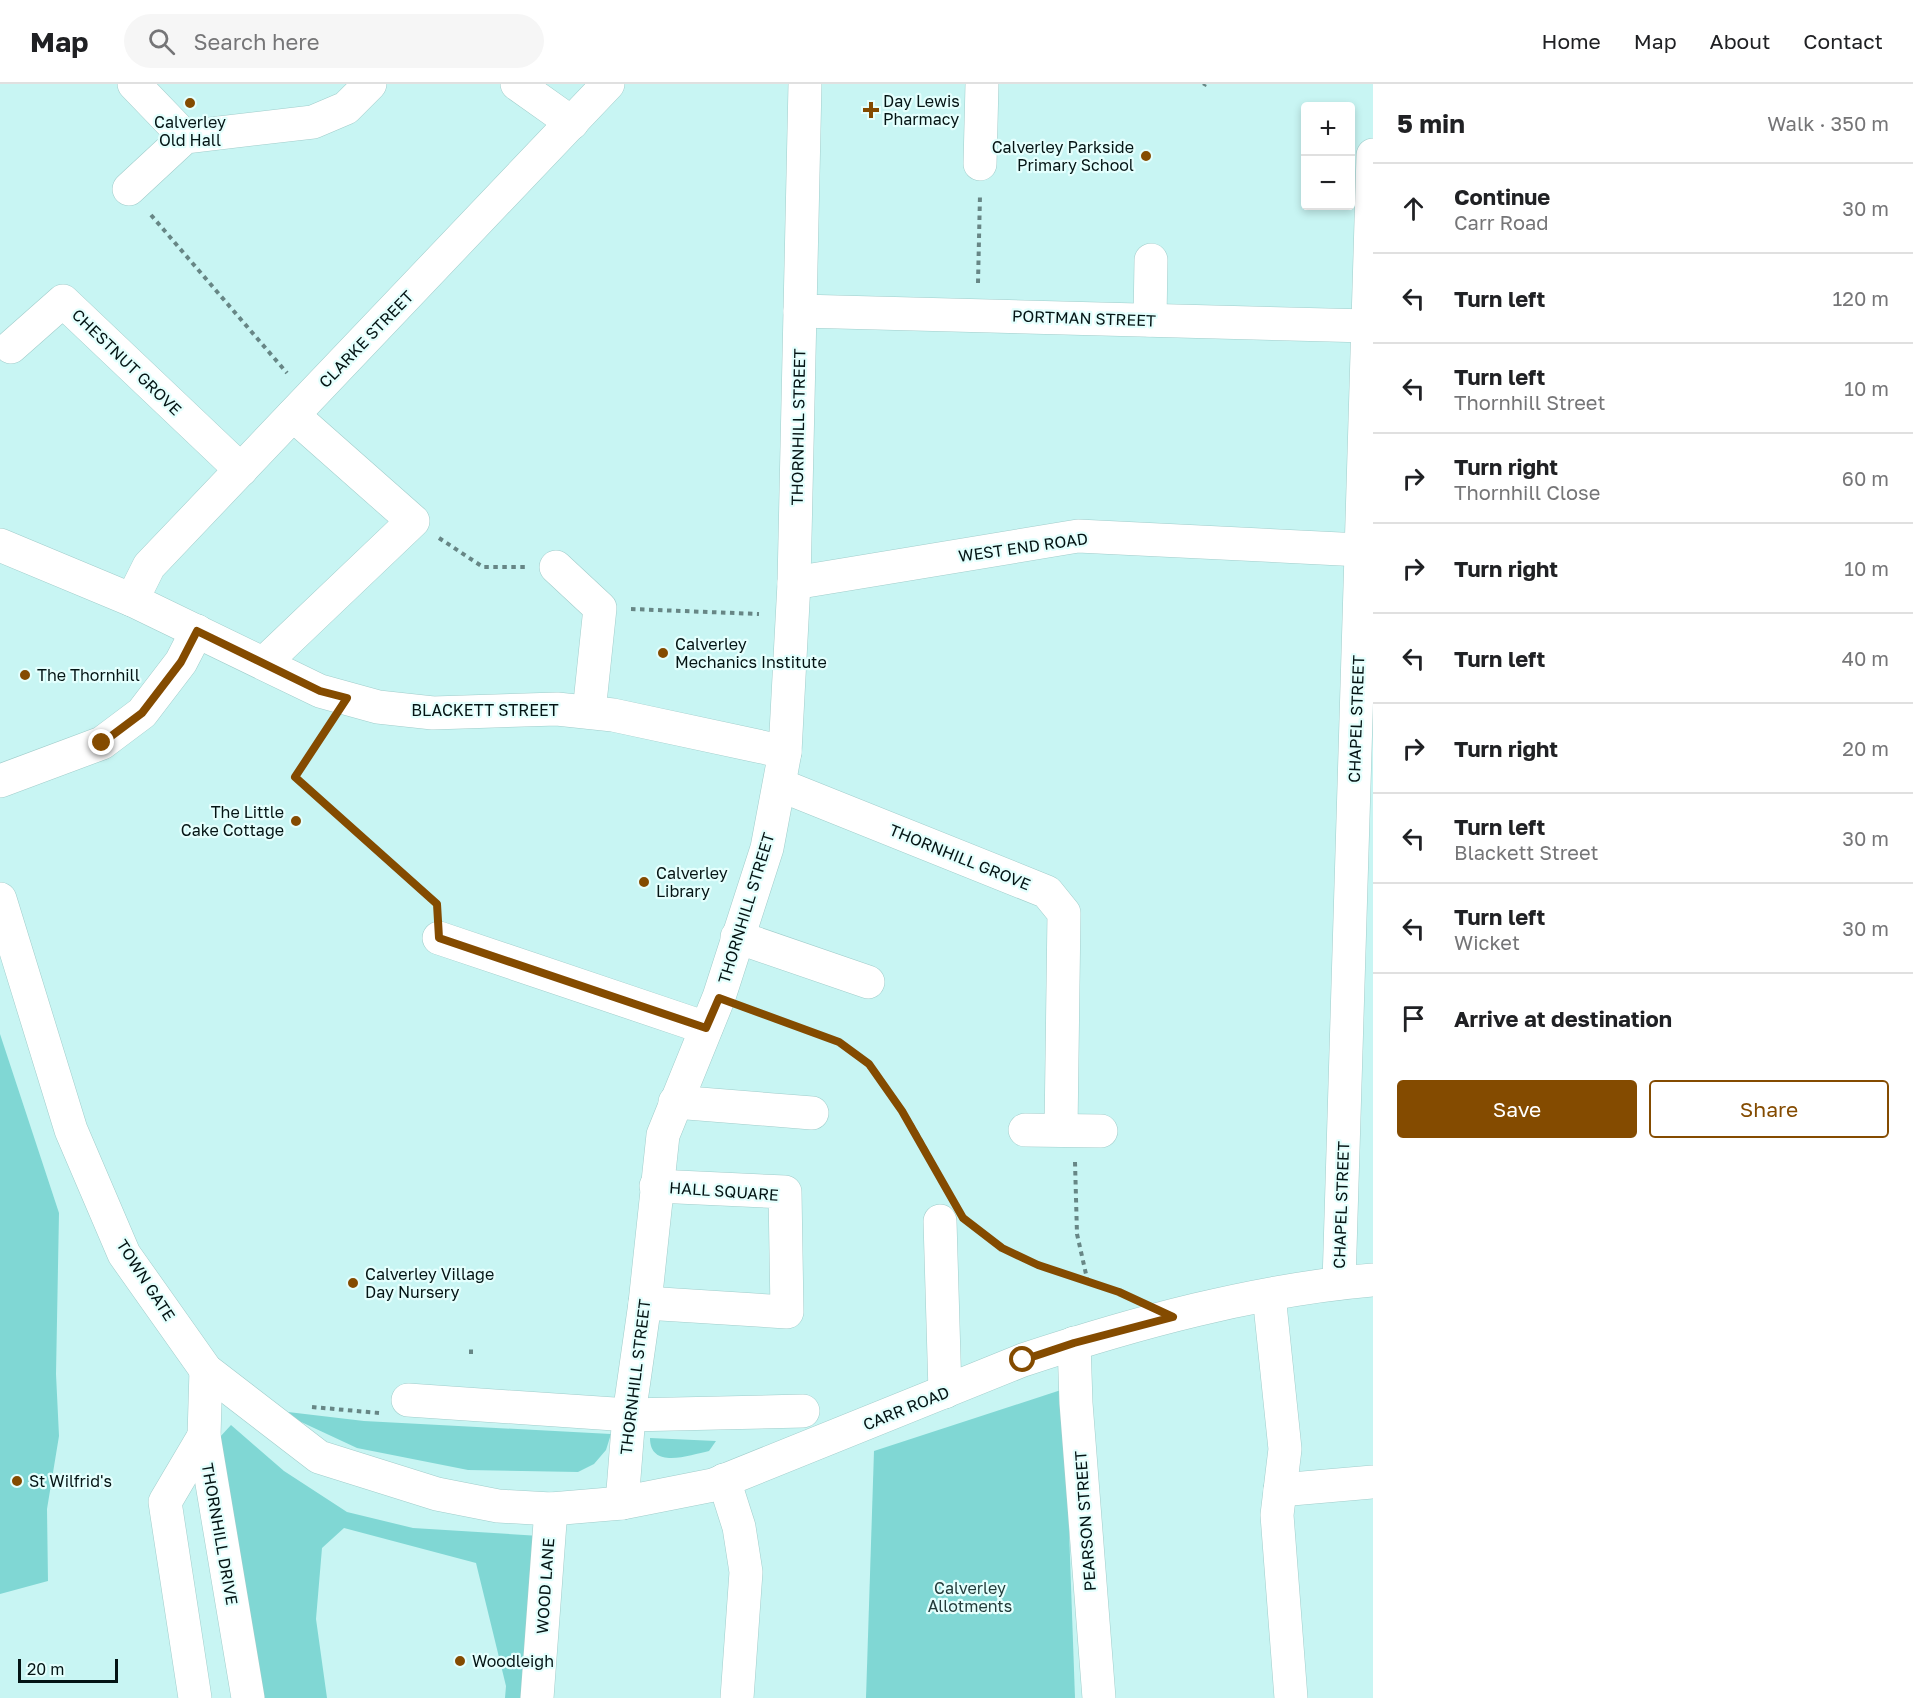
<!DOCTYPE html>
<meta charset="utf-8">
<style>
:root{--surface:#fff;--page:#f6f6f6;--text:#202124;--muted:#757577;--line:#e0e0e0;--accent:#844b00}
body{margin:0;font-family:"Golos Text",sans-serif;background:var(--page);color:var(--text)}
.controls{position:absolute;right:18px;top:18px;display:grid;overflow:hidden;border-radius:6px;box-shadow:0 3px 9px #0003}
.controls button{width:54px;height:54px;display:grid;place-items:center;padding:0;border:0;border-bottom:2px solid var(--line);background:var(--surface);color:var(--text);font:30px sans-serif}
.scale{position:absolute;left:18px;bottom:15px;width:100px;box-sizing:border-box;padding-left:6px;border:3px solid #041414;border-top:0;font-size:16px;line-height:21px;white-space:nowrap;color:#041414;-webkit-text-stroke:4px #e4fffd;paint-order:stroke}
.stop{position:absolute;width:18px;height:18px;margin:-14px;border:4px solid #844b00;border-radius:50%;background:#fff}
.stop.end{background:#844b00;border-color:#fff;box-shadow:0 2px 6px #0008}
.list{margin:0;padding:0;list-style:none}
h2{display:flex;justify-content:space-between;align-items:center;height:78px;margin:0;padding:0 24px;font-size:26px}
h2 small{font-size:20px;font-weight:400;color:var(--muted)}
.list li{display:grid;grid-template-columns:39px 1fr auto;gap:18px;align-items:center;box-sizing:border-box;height:90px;padding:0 24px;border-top:2px solid var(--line)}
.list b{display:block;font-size:22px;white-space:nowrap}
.list p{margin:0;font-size:20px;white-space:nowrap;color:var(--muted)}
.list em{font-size:20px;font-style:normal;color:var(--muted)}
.actions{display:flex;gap:12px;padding:18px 24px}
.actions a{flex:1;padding:14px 0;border:2px solid var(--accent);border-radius:6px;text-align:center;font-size:21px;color:var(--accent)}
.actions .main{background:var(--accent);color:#fff}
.icon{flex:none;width:33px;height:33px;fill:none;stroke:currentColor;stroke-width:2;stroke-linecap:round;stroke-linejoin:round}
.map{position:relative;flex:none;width:1373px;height:1614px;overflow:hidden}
header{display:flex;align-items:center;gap:36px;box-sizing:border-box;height:84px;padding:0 30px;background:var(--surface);border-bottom:2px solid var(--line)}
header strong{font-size:28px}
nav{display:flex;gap:33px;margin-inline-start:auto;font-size:21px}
.search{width:420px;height:54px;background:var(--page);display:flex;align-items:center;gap:15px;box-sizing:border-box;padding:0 21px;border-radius:33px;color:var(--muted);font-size:22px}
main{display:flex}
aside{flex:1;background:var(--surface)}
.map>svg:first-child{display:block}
.green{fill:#80d7d4}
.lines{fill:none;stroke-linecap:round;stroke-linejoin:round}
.minor-casing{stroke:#a1cdcb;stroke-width:34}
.major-casing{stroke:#a1cdcb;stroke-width:34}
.path{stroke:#678685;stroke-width:4;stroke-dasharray:4.5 4.5;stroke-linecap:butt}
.minor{stroke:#fff;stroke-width:33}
.major{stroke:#fff;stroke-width:33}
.route{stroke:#844b00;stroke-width:8}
.poi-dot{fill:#844b00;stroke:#e4fffd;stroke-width:2}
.labels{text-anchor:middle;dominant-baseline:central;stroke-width:4.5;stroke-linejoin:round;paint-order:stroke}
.poi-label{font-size:16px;fill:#041414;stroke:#e4fffd;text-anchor:start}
.street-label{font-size:16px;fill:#041414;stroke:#e4fffd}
.park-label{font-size:16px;fill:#233b3a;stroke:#e4fffd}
</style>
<header>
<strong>Map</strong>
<div class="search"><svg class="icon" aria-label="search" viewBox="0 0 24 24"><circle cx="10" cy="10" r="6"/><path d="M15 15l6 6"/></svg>Search here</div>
<nav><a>Home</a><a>Map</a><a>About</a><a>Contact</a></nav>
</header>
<main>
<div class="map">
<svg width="1373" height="1614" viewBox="0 0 1373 1614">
<rect width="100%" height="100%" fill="#c8f5f3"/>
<g class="green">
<path d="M0,950l59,179 -3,161 3,62 -12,73 1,72 -48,13z"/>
<path d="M1064,1305l11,309h-209l8,-247z"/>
<path d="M288,1328l76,9 247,13 -5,16 -12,14 -16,8 -110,-2 -111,-22 -58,-27z"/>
<path d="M231,1341l53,46 63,41 66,16 127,8 -12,162h-23l1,-12 -30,-123 -132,-35 -22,20 -6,71 11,79h-63l-45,-260z"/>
<path d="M650,1354l66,3 -7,10c-19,4 -59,19 -59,-13z"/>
</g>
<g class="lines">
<defs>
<g id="minor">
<path d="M134,0l51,53"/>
<path d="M517,0l55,39"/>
<path d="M980,80l2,-80"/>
<path d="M129,105l56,-52 128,-15 33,-14 24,-24"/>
<path d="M800,227l568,15"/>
<path d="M1150,236l1,-60"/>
<path d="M11,263l52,-46 178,169"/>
<path d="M0,461l132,55 188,91 58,16 55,6 124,-4 56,6 172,37"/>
<path d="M556,483l44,41 -11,104"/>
<path d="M794,499l284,-47 283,14"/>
<path d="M132,516l17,-34 459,-482"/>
<path d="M264,579l149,-142 -120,-106"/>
<path d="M0,697l102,-38 40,-30 39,-51 16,-31"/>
<path d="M780,701l267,107 17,21 -3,217"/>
<path d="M737,853l131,45"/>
<path d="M439,854l267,90"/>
<path d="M675,1018l137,11"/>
<path d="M1025,1046l76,1"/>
<path d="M940,1137l5,171"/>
<path d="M1339,1199l34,-1128"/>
<path d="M1269,1211l16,154 -8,66 14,183"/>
<path d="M645,1219l142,9 -2,-120 -129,-6"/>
<path d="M1074,1259l2,60 23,295"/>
<path d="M206,1286l-2,66 44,262"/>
<path d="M408,1316l221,15 174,-4"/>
<path d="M724,1396l15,47 7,45 -9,126"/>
<path d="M1280,1406l93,-8"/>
<path d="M622,1419l7,-88 16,-112 18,-168 56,-138 48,-149 18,-96 9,-169 11,-499"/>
<path d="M195,1614l-30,-196 39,-66"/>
<path d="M537,1614l14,-189"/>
</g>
<path id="major" d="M0,815l71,231 53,124 82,116 113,87 118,37 61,12 53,3 71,-6 91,-18 310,-125c112,-37 232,-70 350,-80"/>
</defs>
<use href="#minor" class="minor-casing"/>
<use href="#major" class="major-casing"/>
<g class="path">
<path d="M1204,2l1,-2"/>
<path d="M151,131l136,158"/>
<path d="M978,199l2,-88"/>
<path d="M439,454l44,29h42"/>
<path d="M631,525l128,5"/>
<path d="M328,642l-33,51 142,129"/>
<path d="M749,924l23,8 3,4c21,7 48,12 66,24 49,31 78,94 106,144"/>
<path d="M1075,1078l2,72 11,49"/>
<path d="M973,1142l29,22 36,17 85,29"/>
<path d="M471,1270v-9"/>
<path d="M312,1323l67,6"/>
</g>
<use href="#minor" class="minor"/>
<use href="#major" class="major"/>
</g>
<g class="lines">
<path class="route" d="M102,659l40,-30 39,-51 16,-31 123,60 27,7 -52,79 142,127 2,34 267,90 13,-30 120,44 30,22 33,47 61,107 39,30 36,17 81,27 54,25 -99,26 -51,17"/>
</g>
<g class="poi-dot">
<circle cx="190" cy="19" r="6"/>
<path d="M868 17h6v6h6v6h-6v6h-6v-6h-6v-6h6z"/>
<circle cx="1146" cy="72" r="6"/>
<circle cx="663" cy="569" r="6"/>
<circle cx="25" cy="591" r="6"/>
<circle cx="296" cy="737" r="6"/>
<circle cx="644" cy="798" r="6"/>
<circle cx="353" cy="1199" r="6"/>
<circle cx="17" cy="1397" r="6"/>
<circle cx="460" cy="1577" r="6"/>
</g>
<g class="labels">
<g class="poi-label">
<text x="883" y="17">Day Lewis<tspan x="883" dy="18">Pharmacy</tspan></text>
<text x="190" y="38" text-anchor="middle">Calverley<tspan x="190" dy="18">Old Hall</tspan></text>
<text x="1134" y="63" text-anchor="end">Calverley Parkside<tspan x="1134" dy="18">Primary School</tspan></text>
<text x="675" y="560">Calverley<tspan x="675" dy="18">Mechanics Institute</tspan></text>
<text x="37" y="591">The Thornhill</text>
<text x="284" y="728" text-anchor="end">The Little<tspan x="284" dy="18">Cake Cottage</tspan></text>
<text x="656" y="789">Calverley<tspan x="656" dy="18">Library</tspan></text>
<text x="365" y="1190">Calverley Village<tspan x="365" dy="18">Day Nursery</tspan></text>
<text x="29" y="1397">St Wilfrid's</text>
<text x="472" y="1577">Woodleigh</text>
</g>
<g class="street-label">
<text transform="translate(1084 234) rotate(2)">PORTMAN STREET</text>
<text transform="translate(366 255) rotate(-46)">CLARKE STREET</text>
<text transform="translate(127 278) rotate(44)">CHESTNUT GROVE</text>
<text transform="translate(798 343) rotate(-89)">THORNHILL STREET</text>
<text transform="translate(1023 463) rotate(-8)">WEST END ROAD</text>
<text x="485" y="626">BLACKETT STREET</text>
<text transform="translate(1356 635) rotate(-88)">CHAPEL STREET</text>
<text transform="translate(960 773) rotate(22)">THORNHILL GROVE</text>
<text transform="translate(746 824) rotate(-73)">THORNHILL STREET</text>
<text transform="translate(724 1107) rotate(4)">HALL SQUARE</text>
<text transform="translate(1341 1121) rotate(-88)">CHAPEL STREET</text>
<text transform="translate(146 1196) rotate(57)">TOWN GATE</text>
<text transform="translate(635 1293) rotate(-83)">THORNHILL STREET</text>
<text transform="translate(906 1324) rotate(-22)">CARR ROAD</text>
<text transform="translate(1085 1437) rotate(-94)">PEARSON STREET</text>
<text transform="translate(220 1450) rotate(80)">THORNHILL DRIVE</text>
<text transform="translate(545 1502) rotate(-86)">WOOD LANE</text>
</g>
<g class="park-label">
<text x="970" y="1504">Calverley<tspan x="970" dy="18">Allotments</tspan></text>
</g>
</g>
</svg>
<div class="controls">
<button>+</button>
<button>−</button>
</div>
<div class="scale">20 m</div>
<div class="stop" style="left:1023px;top:1276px"></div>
<div class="stop end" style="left:102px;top:659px"></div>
</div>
<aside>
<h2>5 min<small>Walk · 350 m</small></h2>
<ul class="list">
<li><svg class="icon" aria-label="ahead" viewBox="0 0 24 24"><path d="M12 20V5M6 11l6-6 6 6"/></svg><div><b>Continue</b><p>Carr Road</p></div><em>30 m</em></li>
<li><svg class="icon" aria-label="left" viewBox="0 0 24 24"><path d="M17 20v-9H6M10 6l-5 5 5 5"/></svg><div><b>Turn left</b></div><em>120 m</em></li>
<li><svg class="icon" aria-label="left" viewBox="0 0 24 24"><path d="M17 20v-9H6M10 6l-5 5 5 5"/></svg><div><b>Turn left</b><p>Thornhill Street</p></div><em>10 m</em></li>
<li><svg class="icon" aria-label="right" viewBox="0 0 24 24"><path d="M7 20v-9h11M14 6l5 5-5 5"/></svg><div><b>Turn right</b><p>Thornhill Close</p></div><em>60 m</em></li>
<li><svg class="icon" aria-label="right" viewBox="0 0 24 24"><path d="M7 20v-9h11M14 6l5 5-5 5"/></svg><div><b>Turn right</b></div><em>10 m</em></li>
<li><svg class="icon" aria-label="left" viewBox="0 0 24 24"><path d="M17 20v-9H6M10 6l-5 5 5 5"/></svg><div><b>Turn left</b></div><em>40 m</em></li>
<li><svg class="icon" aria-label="right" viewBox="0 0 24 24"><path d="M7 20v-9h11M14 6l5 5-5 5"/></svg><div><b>Turn right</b></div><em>20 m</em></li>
<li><svg class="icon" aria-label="left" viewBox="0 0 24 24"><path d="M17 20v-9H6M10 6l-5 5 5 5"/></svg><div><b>Turn left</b><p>Blackett Street</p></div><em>30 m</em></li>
<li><svg class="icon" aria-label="left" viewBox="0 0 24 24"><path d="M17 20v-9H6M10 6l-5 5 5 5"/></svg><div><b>Turn left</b><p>Wicket</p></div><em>30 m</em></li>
<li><svg class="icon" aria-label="arrive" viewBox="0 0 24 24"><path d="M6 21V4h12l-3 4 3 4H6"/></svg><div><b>Arrive at destination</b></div></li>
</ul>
<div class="actions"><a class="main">Save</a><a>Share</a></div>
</aside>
</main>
